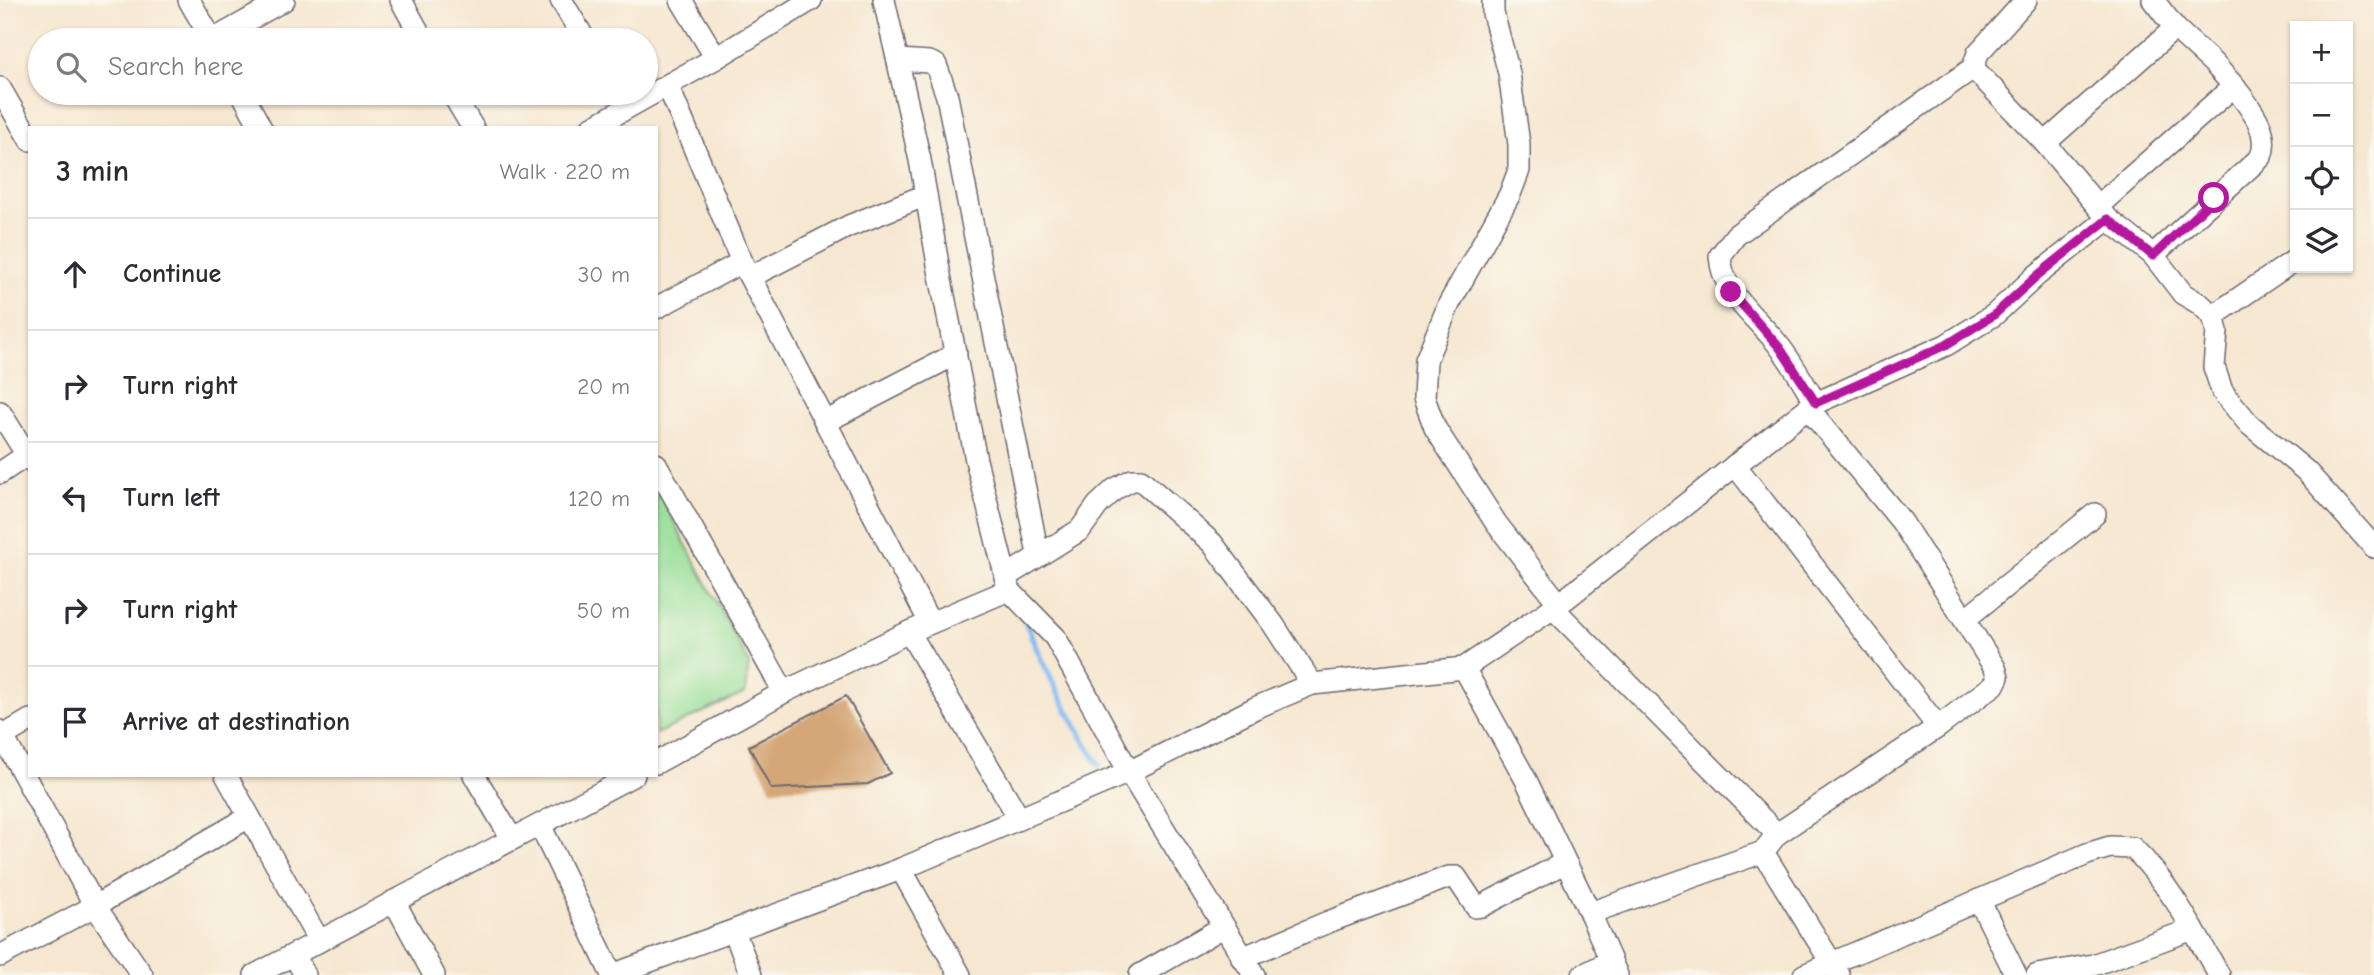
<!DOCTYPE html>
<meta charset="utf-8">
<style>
:root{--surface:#fff;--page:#f2f2f3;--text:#2b2b33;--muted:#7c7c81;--line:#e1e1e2}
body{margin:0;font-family:"Comic Neue",sans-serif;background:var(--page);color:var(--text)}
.controls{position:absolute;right:21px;top:21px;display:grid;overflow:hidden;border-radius:0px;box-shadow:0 2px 5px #0004}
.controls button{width:63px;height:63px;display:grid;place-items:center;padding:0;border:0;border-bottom:2px solid var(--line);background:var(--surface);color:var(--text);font:35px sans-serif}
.stop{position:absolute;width:21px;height:21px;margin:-16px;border:5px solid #b5179e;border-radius:50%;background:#fff}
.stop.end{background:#b5179e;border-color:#fff;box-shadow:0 2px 7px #0008}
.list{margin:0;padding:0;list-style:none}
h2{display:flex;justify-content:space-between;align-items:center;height:91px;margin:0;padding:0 28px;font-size:30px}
h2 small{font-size:23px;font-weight:400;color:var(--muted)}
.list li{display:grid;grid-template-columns:46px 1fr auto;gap:21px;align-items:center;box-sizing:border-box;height:112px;padding:0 28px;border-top:2px solid var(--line)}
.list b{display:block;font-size:26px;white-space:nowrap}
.list em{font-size:23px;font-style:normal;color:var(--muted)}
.icon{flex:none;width:38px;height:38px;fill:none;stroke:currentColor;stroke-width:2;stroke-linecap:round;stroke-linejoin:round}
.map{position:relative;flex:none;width:2374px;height:975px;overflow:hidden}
.search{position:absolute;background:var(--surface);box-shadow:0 2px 5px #0004;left:28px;top:28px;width:630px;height:77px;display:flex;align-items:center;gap:18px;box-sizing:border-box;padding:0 24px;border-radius:38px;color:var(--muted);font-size:26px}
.panel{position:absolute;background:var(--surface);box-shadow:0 2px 5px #0004;left:28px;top:126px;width:630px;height:651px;border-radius:0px}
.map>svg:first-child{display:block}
.green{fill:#96de98;stroke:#5c806a;stroke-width:2}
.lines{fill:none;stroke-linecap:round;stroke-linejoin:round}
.stream{stroke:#82bcf3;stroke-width:6}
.building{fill:#d5a778}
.minor-casing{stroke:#6c676f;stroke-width:24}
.minor{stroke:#fff;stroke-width:21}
.route{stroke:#b5179e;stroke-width:9}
</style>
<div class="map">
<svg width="2374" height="975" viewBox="0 0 2374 975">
<rect width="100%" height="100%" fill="#fbf7ec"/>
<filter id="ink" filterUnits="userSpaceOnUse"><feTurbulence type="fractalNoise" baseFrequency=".0143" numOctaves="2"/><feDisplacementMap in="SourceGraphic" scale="14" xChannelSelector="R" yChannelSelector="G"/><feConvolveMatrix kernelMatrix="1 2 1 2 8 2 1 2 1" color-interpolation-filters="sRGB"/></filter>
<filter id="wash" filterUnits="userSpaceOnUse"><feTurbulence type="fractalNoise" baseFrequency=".00686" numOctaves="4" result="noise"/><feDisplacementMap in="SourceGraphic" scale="28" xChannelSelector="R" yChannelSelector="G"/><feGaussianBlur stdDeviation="1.57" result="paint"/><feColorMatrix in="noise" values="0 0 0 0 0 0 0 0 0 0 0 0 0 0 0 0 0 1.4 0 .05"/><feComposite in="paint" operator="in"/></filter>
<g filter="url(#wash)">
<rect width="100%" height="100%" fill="#f6e7d0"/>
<path class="green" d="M659,494l90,169 -4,30 -89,41v-238z"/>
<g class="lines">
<path class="stream" d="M1024,617c20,52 46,101 75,148"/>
</g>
<g id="blocks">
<path class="building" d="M846,696l44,77 -22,11 -97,5 -22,-43z"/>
</g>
</g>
<g filter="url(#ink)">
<use href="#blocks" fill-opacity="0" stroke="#6c676f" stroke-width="2"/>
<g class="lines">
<defs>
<g id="minor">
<path d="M189,0l23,40"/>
<path d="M401,0l22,40"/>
<path d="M561,0l24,40"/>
<path d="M681,0l35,58"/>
<path d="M1493,0v13l16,60 10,71v26l-9,24 -61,110 -23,56 -2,38 11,30 61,95 63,81"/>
<path d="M213,40l71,-40"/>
<path d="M899,60l30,2 7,3 11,31 91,458"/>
<path d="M1973,68l5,-15 48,-53"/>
<path d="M668,86l74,176 188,361"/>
<path d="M0,88l30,52"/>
<path d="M242,93l19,35"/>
<path d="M452,93l21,35"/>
<path d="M591,128l125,-70 95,-58"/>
<path d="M2045,143l130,-115 -22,-28"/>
<path d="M2098,206l136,-120 -21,-23 -38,-35"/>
<path d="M2108,219l-71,56 -43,40 -48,30 -130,58c-12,-19 -23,-39 -36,-56 -22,-29 -58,-52 -60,-91l16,-21 237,-167 72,75 63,76 45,36 108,-98c10,-27 -12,-50 -27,-71"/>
<path d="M2153,255l30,39 17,10 13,12 4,15 -3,36 8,24 27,33 57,47 68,76"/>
<path d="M750,277l99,-51 77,-31"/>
<path d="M656,308l86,-46"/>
<path d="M2213,316l82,-56"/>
<path d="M0,412l30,48"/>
<path d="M825,422l131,-68"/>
<path d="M656,464l128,228"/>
<path d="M1735,465l203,262"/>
<path d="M0,473l30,-20"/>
<path d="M1005,577l75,-47 18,-25 17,-16 17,-9h9l71,63 61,81 39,60"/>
<path d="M1009,590l46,47 74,135 125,203"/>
<path d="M1553,608l224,226"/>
<path d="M1965,619l130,-105"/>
<path d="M909,632l110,186"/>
<path d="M1464,668l62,112 64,133 27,62"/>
<path d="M0,731l95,175 47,69"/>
<path d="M0,738l30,-18"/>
<path d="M656,763l128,-71 125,-60 100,-42 -33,-130 -37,-190 -19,-110 -36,-160"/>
<path d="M226,775l93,166"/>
<path d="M474,775l38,64"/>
<path d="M540,825l72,150 289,-106 228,-97 126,-64 57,-24 152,-16 95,-64 249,-196 94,114 93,146 3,9 -4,8 -56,42 -161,107 -14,18 -173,61"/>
<path d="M1763,852l76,123"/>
<path d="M901,869l59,106"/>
<path d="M1979,900l37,75"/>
<path d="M394,901l40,74"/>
<path d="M734,931l17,44"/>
<path d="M294,955l11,20"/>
<path d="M0,956l95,-50 154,-89"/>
<path d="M1242,958l86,-36 121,-45h7l20,30 6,-1 82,-43"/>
<path d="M255,975l379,-200"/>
<path d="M1140,975l83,-48"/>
<path d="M1583,975l28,-14"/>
<path d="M1804,975l283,-121 23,-7 23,1c36,35 61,83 86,127"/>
<path d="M2037,975l56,-10 100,-36"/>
</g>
</defs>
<use href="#minor" class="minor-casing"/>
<use href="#minor" class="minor"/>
</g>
</g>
<g class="lines" filter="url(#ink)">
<path class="route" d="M1731,292l49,56 36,55 130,-58 48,-30 44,-40 70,-56 45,37 61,-58"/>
</g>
</svg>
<div class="controls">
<button>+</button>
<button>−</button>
<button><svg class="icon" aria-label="locate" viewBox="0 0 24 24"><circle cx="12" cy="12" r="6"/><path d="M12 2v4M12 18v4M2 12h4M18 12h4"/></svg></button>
<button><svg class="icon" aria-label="layers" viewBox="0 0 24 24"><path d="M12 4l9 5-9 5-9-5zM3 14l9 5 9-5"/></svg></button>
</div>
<div class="stop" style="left:2214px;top:198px"></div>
<div class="stop end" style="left:1731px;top:292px"></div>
<div class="search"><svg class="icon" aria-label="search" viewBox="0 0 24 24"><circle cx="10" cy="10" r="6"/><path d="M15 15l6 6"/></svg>Search here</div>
<section class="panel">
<h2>3 min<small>Walk · 220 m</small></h2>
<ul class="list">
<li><svg class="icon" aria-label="ahead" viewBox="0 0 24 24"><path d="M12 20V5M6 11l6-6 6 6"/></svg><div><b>Continue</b></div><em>30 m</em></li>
<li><svg class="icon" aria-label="right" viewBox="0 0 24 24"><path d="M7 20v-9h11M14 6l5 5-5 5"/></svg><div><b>Turn right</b></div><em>20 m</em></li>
<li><svg class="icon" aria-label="left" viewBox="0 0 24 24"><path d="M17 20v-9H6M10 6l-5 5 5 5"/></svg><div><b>Turn left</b></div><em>120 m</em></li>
<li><svg class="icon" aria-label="right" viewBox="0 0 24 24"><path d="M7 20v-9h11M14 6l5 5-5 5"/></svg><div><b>Turn right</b></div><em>50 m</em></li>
<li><svg class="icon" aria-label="arrive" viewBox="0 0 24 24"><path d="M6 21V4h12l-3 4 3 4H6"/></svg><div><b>Arrive at destination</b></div></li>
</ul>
</section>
</div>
